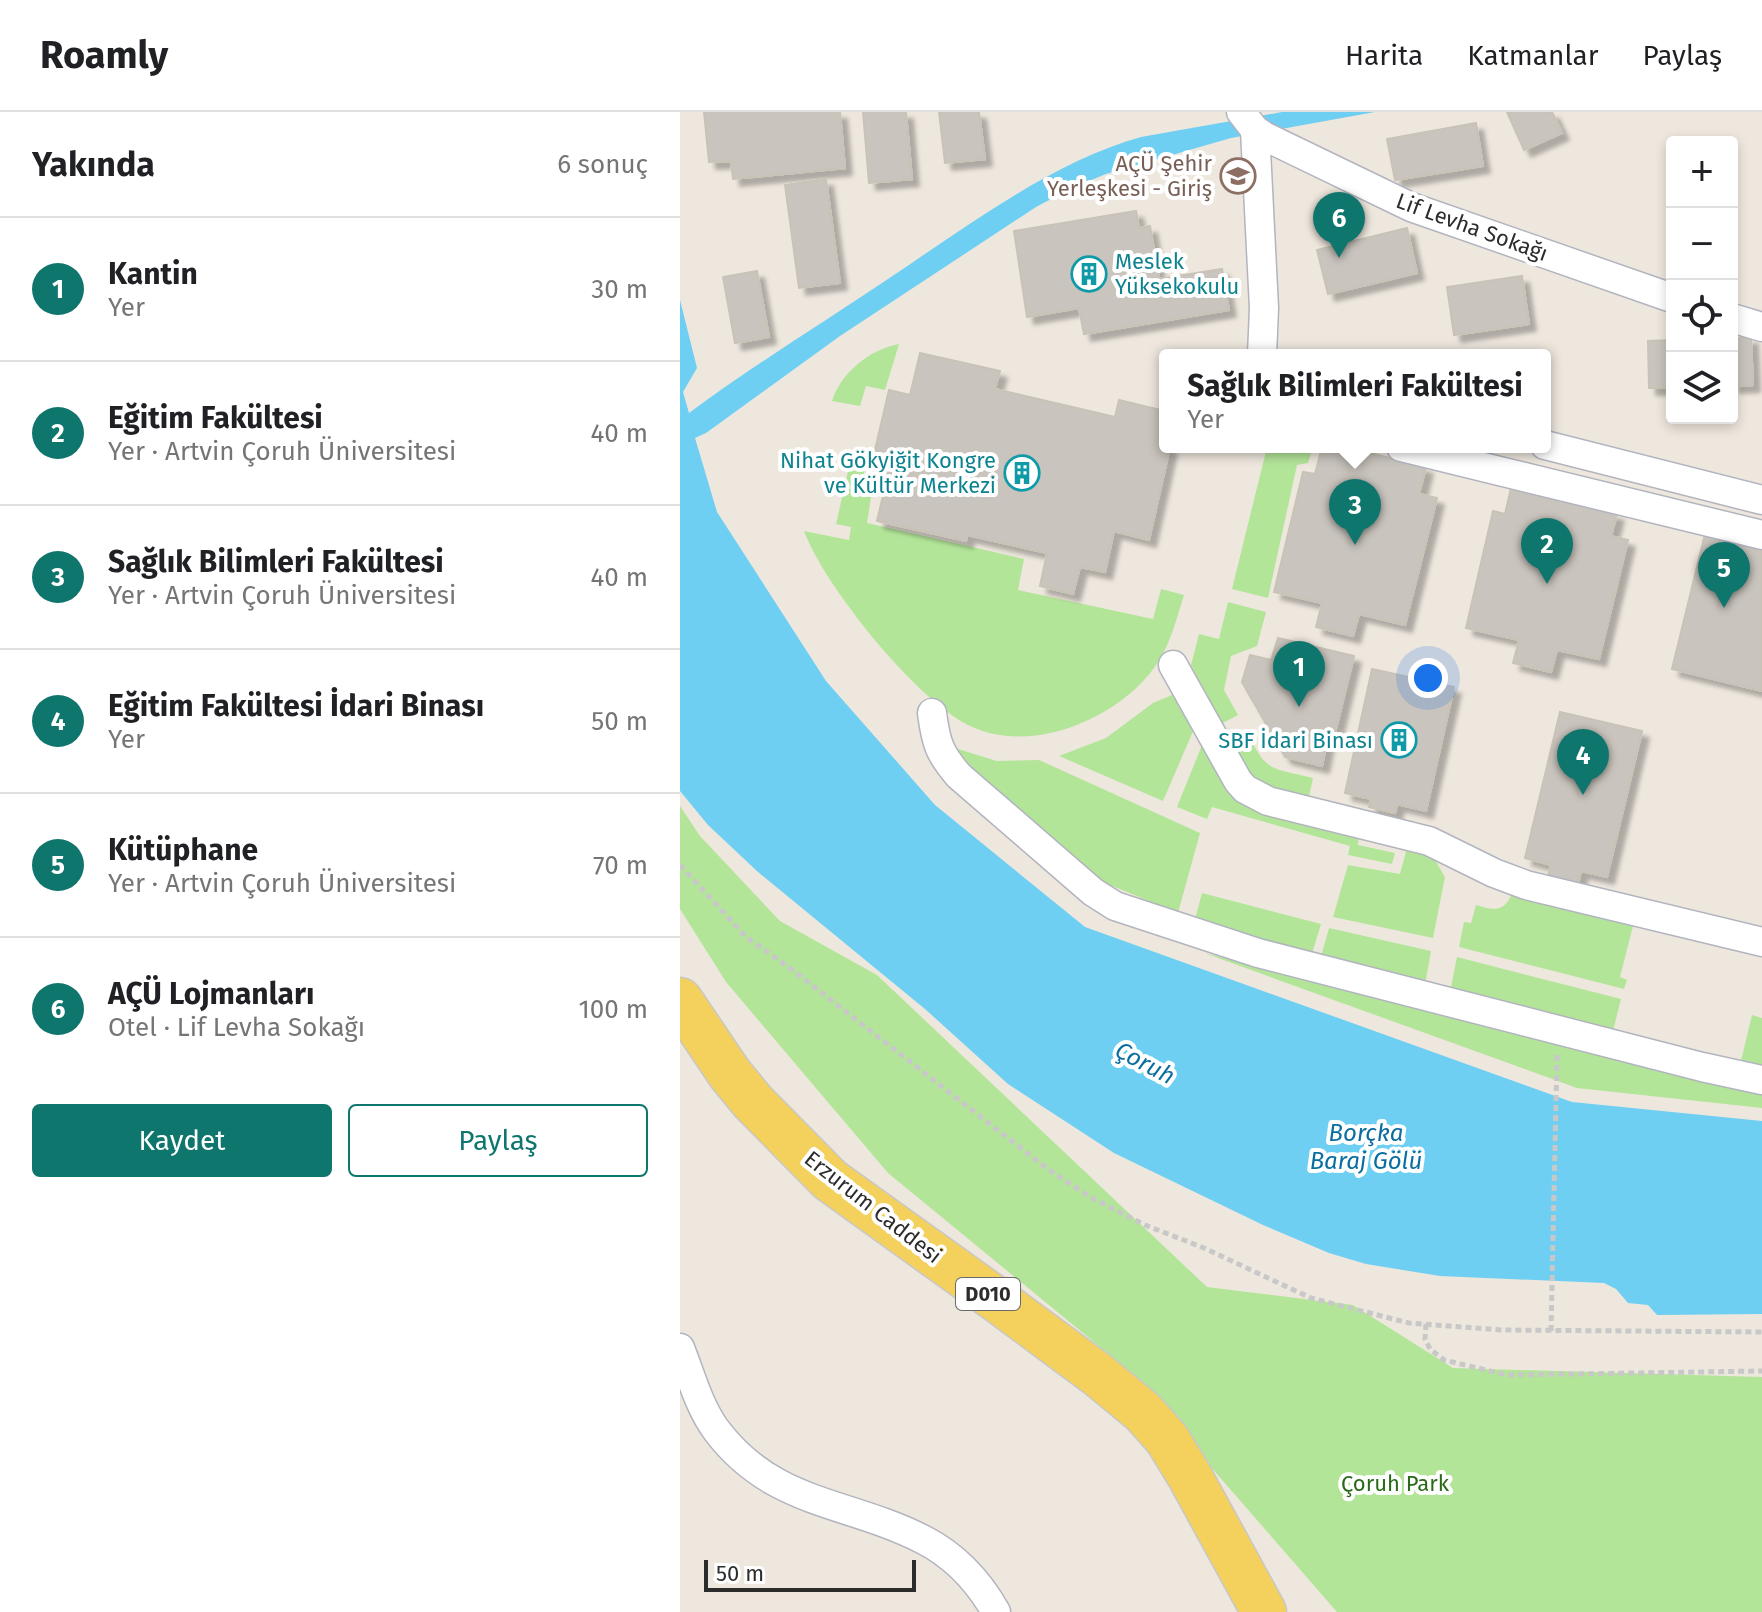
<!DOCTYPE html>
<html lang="tr">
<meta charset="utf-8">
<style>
:root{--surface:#fff;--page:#f2f2f2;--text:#202124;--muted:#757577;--line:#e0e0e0;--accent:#0f766e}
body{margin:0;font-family:"Fira Sans",sans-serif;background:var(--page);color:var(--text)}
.controls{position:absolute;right:24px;top:24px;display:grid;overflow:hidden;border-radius:8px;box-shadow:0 4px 12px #0003}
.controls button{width:72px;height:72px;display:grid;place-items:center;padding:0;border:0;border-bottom:2px solid var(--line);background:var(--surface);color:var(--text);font:40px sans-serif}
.scale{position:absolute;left:24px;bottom:20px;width:212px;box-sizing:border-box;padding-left:8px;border:4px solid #2c2c2c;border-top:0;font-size:22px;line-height:28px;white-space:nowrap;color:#2c2c2c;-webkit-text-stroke:6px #fff;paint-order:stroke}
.you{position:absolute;left:748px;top:566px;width:28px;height:28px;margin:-20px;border:6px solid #fff;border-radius:50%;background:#1a73e8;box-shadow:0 0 0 12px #1a73e833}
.badge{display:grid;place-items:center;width:52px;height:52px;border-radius:50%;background:var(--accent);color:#fff;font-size:26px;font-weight:700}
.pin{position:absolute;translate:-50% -66px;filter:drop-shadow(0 2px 4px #0008)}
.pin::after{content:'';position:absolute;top:42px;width:28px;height:24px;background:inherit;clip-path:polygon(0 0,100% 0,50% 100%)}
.popup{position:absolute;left:479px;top:237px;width:392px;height:104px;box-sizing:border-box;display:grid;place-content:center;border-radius:8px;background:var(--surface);filter:drop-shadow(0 2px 6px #0005);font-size:26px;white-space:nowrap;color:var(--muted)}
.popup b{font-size:30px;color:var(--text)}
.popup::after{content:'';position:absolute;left:50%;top:100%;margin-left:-16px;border:16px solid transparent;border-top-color:var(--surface)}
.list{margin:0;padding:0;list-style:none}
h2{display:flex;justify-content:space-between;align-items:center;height:104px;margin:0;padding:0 32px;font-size:34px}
h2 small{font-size:26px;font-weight:400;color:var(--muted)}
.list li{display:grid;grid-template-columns:52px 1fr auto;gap:24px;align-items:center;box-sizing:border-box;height:144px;padding:0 32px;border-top:2px solid var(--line)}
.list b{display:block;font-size:30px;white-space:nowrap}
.list p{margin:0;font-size:26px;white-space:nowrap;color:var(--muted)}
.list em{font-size:26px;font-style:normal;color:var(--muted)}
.actions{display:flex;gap:16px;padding:24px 32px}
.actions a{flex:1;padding:18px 0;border:2px solid var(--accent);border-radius:8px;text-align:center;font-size:28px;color:var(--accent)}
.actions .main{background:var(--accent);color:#fff}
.icon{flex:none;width:44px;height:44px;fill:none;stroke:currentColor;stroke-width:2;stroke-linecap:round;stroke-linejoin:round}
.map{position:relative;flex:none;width:1082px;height:1500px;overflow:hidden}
header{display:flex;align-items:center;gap:48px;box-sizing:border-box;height:112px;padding:0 40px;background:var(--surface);border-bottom:2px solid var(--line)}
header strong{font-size:38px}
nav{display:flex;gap:44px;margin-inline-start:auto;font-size:28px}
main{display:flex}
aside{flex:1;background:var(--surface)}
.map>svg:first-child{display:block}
.green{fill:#b3e599}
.water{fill:#6ecff2}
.building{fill:#c9c4bd;stroke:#c9c3b7;stroke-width:2;filter:url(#shadow)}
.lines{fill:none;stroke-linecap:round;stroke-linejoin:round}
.street-casing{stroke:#b2b4bf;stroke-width:31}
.primary-casing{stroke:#c8c8c8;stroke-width:47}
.path{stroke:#c8c8c8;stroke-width:5;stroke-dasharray:6 4;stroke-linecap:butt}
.street{stroke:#fff;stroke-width:28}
.primary{stroke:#f4d05c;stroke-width:44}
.labels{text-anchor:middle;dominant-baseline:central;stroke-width:8;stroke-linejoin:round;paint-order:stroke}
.shield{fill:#fff;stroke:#6b6b6b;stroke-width:2}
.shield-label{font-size:20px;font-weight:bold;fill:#2c2c2c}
.education-label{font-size:22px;fill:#785e54;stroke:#fff;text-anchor:end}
.street-label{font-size:22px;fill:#2c2c2c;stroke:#fff}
.culture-label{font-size:22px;fill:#0d838f;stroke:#fff;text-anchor:end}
.park-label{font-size:22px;fill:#2a6b19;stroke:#fff}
.water-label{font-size:24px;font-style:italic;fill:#0a6ea1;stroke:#fff}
</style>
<header>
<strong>Roamly</strong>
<nav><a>Harita</a><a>Katmanlar</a><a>Paylaş</a></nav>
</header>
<main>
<aside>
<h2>Yakında<small>6 sonuç</small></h2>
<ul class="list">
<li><span class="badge">1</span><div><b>Kantin</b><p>Yer</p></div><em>30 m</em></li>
<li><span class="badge">2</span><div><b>Eğitim Fakültesi</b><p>Yer · Artvin Çoruh Üniversitesi</p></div><em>40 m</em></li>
<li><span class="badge">3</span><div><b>Sağlık Bilimleri Fakültesi</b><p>Yer · Artvin Çoruh Üniversitesi</p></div><em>40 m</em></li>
<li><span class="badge">4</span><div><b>Eğitim Fakültesi İdari Binası</b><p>Yer</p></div><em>50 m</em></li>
<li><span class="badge">5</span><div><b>Kütüphane</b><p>Yer · Artvin Çoruh Üniversitesi</p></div><em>70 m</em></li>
<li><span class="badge">6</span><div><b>AÇÜ Lojmanları</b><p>Otel · Lif Levha Sokağı</p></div><em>100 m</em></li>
</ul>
<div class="actions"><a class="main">Kaydet</a><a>Paylaş</a></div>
</aside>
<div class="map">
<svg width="1082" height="1500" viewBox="0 0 1082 1500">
<defs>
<filter id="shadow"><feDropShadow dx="7" dy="7" stdDeviation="2" flood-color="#0004"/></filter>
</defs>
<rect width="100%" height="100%" fill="#eee7de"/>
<g class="green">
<path d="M219,232l-14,46 -19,-4 -6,20 -28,-5c9,-29 39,-52 67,-57z"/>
<path d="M587,335h46l-5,16 -11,2 -29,133 -36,-9z"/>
<path d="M169,355l15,3v6l10,2 -7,45 157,36 -6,31 135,29 8,-30 23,6c-8,25 -14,52 -30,73 -38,52 -125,88 -186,57 -53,-27 -143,-138 -164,-194l45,9 2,-13 -15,-3z"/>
<path d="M548,490l38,10 -9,34 -26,10 -7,34 14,25 -17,9 -30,-59 8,-31 20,5z"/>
<path d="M492,583l7,5 15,29 -31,72 -104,-45 47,-18 47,-35z"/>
<path d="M566,619c22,42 22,36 67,47l-4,19c-54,-14 -53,-10 -81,-58z"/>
<path d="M522,633l25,47 10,9 122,35 -1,9 37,8 -3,11 -44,-9 2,-9 -138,-39 -5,12 -30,-12z"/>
<path d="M278,637l39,12 42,-1 161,73 -22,80 -73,-30 -112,-91 -30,-31z"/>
<path d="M0,694l20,30 80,85 97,54 330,312 146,18 100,63 309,9v235h-425l-214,-246 -235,-193 -162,-191 -46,-73z"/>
<path d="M727,736l25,7 13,22 -12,61 -100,-21 15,-52 52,9z"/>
<path d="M522,781l119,31 -10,33 -116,-38z"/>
<path d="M832,781l122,29 -14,55 7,3 -3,9 -165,-42 5,-25 7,1 5,-18c18,6 29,7 36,-12z"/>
<path d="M649,816l102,23 -6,34 -105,-25z"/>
<path d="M524,841l558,140v15l-185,-20z"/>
<path d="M777,845l164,42 -8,32 -163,-39z"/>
<path d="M1072,903l10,3v52l-22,-5z"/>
</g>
<path class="water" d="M602,0h93l-144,26 -125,36 -32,13 -38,20 -196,129 -134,97 -11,5 22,74 109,169 109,124 150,122 487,175 190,19v193l-105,1 -9,-10 -20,-2 -12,-14 -12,-6 -164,-7 -74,-12 -37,-11 -66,-28 -149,-72 -106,-69 -83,-75 -167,-137 -50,-47 -28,-34v-491l17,68 -14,24 6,21c65,-48 135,-91 202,-136 76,-51 163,-116 250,-140z"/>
<g class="building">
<path d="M24,0h136l5,56 -112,11 -2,-18 -22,1z"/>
<path d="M183,0h43l6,67 -43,4z"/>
<path d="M259,0h40l6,47 -40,4z"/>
<path d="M827,0h45l10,21 -38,17z"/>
<path d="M796,11l7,43 -88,14 -8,-41z"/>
<path d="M146,67l14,104 -41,5 -14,-103z"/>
<path d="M456,99l3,17 11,-2 9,53 63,-10 7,41 -145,24 -5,-26 -52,9 -13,-86z"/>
<path d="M727,116l10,45 -89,21 -11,-44z"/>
<path d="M77,159l12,66 -34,6 -12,-66z"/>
<path d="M842,164l7,48 -75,11 -7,-48z"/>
<path d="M1071,225l2,48 -21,1v-48z"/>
<path d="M992,228v48h-23l-1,-47z"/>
<path d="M240,241l80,18 -5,18 120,28 4,-17 46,11v36h5l-21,93 -35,-9 -9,41 -25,-5 -7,27 -33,-8 7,-33 -80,-18 -1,6 -89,-20 11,-46 -18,-4 19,-81 21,5z"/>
<path d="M642,335h24l80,20 -7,27 18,4 -32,127 -46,-11 -6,22 -37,-9 6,-24 -48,-11 29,-120 12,2z"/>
<path d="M831,376l106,26 -6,22 17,4 -29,119 -42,-9 -6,22 -38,-9 6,-23 -53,-12 27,-117 12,3z"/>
<path d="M1025,422l57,14v143l-90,-22z"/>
<path d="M598,526l76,18 -19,77 -6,-1 -7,34 -37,-9 -43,-75 8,-27 21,5z"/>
<path d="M692,557l82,18 -28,124 -29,-7 -2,9 -26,-6 2,-8 -26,-6z"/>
<path d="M880,600l82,19 -35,146 -26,-6 -3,13 -30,-7 3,-12 -26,-7z"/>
</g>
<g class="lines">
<defs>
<g id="street">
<path d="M561,0l14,18 9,6 147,71 261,91"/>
<path d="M575,18l9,178 -2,47"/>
<path d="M1052,206l30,9"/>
<path d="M865,333l217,55"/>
<path d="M721,335l361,88"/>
<path d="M493,553l65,116 7,8 23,12 161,40 65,32 32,12 236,57"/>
<path d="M252,601c4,30 7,40 27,63l134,116 22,14 143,47 444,114 60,13"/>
<path d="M0,1236c11,28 19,59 37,83 57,75 132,70 207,109 31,16 55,42 72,72"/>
</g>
<path id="primary" d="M0,888l50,74 23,28 77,78 167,120 100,74 46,38 24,27 22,36 75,137"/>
</defs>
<use href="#street" class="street-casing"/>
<use href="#primary" class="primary-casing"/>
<g class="path">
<path d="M0,753l66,72 44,31 255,199 45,30 55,28 59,23 107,50 98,25 94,7 259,2"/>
<path d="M746,1212l-1,15 5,10 14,11 63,15 255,-4"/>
<path d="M871,1219l6,-276"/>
</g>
<use href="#street" class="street"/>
<use href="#primary" class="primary"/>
</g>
<defs>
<symbol id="university-ring" viewBox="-11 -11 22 22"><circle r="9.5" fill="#fff" stroke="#8d6e63" stroke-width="1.5"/><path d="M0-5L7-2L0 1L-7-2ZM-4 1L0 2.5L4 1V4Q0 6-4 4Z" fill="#8d6e63"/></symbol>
<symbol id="building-ring" viewBox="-11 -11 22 22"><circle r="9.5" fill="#fff" stroke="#0f9aa8" stroke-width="1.5"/><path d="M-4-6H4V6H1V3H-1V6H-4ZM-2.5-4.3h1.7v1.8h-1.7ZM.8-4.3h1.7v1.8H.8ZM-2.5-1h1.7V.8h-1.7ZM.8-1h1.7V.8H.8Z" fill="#0f9aa8"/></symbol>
</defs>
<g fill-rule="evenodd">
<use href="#university-ring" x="538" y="44" width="40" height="40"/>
<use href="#building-ring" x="389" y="142" width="40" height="40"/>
<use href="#building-ring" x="322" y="341" width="40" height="40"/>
<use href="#building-ring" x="699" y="608" width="40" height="40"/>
</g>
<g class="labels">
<rect class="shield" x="276" y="1166" width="64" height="32" rx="6"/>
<g class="shield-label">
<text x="308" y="1182">D010</text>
</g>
<g class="education-label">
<text x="532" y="51">AÇÜ Şehir<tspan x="532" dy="25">Yerleşkesi - Giriş</tspan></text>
</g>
<g class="street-label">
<text transform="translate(792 115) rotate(20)">Lif Levha Sokağı</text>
<text transform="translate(193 1095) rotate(38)">Erzurum Caddesi</text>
</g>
<g class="culture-label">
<text x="435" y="149" text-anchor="start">Meslek<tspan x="435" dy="25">Yüksekokulu</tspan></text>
<text x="316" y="348">Nihat Gökyiğit Kongre<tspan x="316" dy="25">ve Kültür Merkezi</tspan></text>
<text x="693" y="628">SBF İdari Binası</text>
</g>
<g class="park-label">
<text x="715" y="1371">Çoruh Park</text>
</g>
<g class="water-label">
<text transform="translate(465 951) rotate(28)">Çoruh</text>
<text x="686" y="1021">Borçka<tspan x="686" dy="28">Baraj Gölü</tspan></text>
</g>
</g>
</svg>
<div class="controls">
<button>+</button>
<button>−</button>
<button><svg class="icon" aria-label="locate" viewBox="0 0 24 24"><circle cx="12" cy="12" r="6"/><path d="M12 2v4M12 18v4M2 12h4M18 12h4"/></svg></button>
<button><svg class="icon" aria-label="layers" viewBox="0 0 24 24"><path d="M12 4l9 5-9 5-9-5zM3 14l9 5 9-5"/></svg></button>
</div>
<div class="scale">50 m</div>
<div class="you"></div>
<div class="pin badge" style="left:619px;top:595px">1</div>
<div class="pin badge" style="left:867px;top:472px">2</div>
<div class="pin badge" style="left:675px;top:433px">3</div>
<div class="popup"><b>Sağlık Bilimleri Fakültesi</b>Yer</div>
<div class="pin badge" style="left:903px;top:683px">4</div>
<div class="pin badge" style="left:1044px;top:496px">5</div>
<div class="pin badge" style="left:659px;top:146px">6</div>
</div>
</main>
